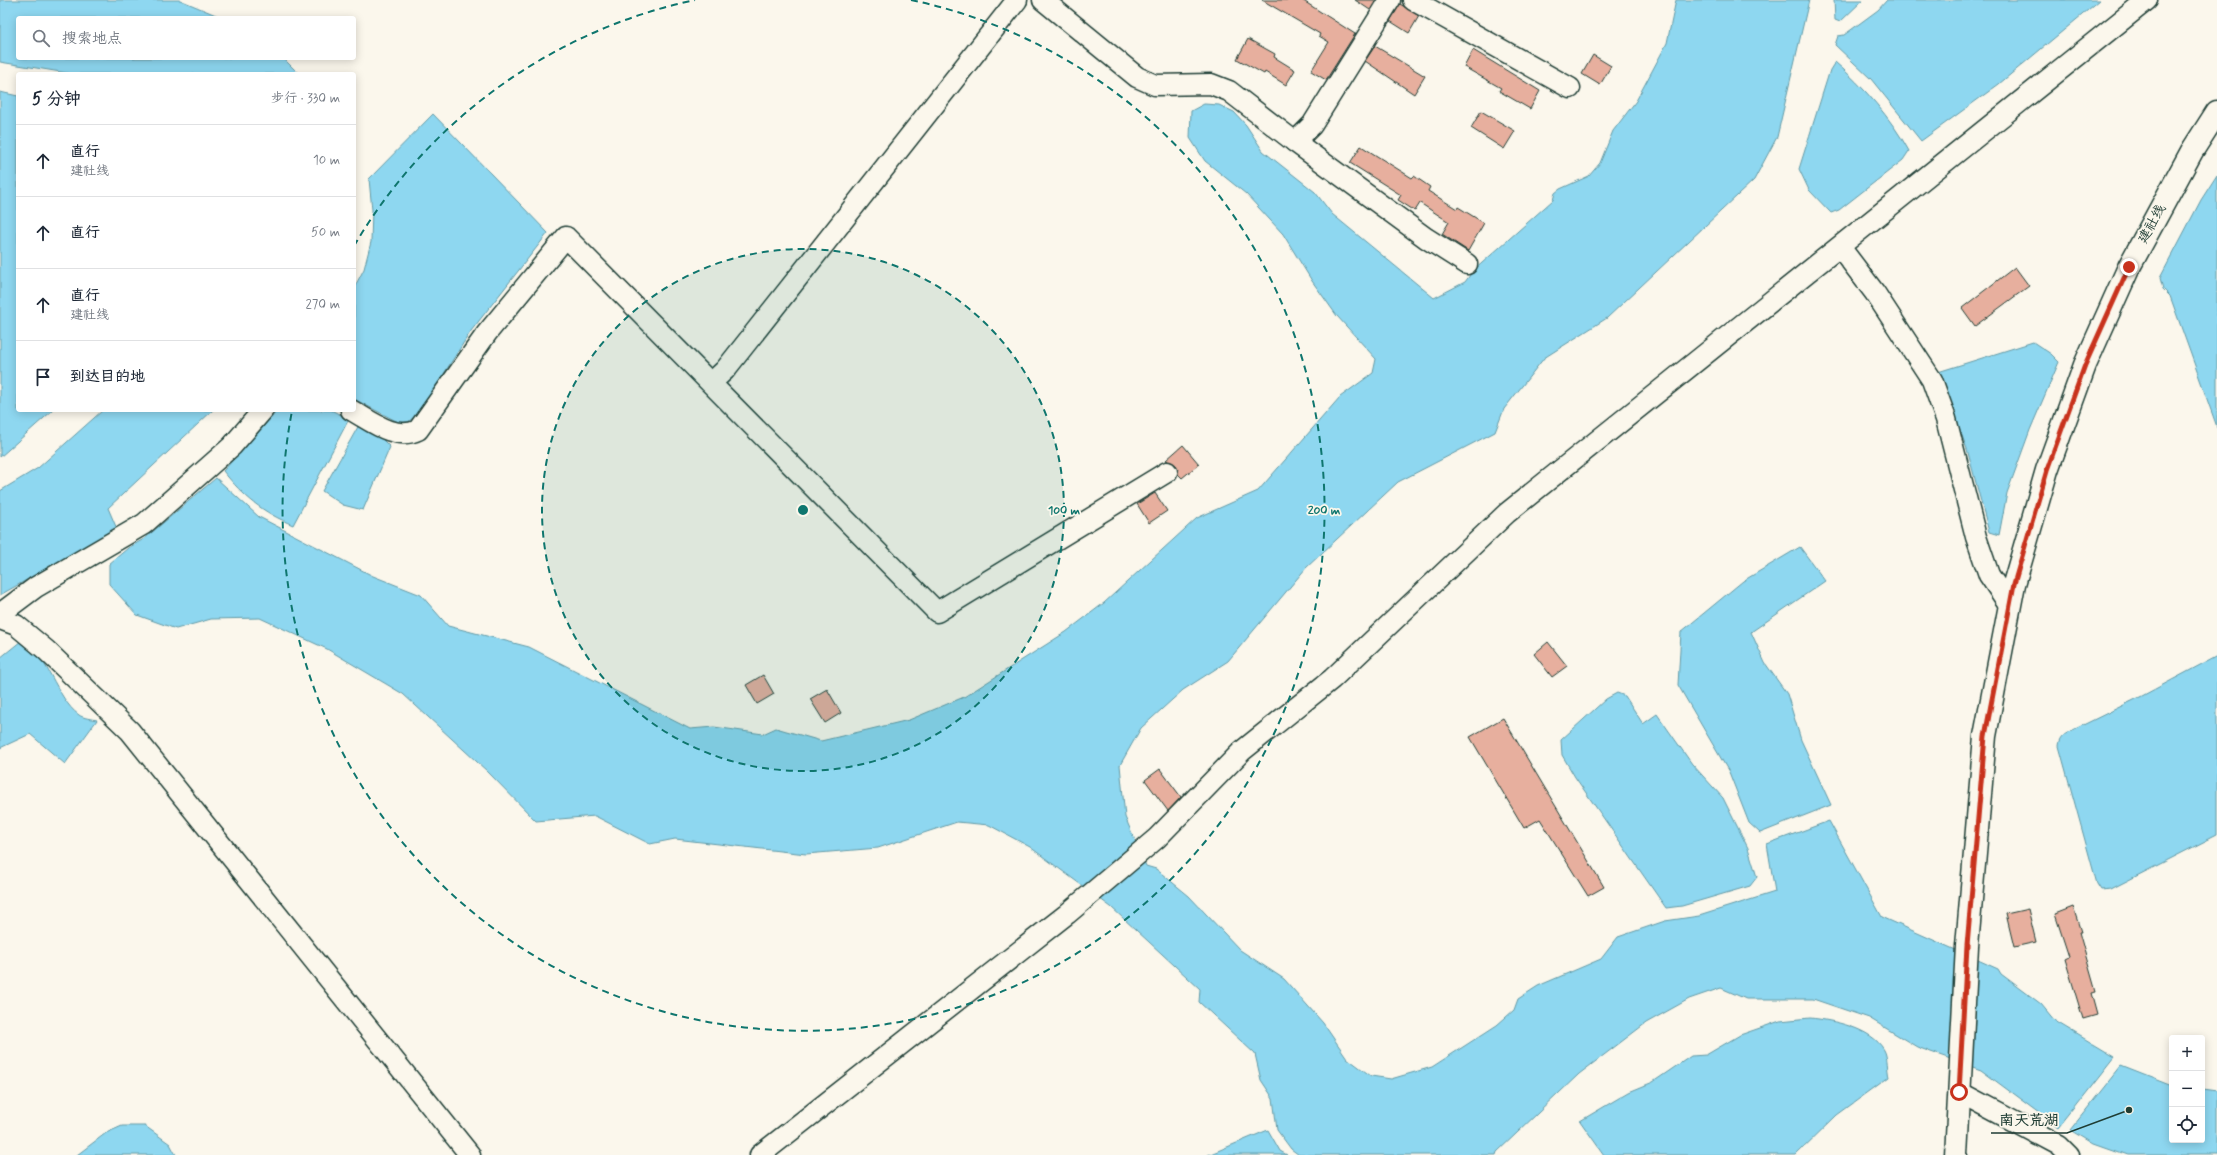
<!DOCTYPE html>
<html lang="zh">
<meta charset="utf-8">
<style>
:root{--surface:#fff;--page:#f6f6f7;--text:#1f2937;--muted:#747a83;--line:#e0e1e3}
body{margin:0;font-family:Mynerve,"LXGW WenKai TC",sans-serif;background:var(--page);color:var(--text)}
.controls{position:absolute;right:12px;bottom:12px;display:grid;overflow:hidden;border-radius:4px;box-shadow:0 2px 10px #0003}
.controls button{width:36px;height:36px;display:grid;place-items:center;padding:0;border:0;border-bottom:1px solid var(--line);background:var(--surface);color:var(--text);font:20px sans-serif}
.stop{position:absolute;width:12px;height:12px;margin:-9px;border:3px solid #c8321e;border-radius:50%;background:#fff}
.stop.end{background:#c8321e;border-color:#fff;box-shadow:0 1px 4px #0008}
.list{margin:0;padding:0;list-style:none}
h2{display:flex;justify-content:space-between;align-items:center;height:52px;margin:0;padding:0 16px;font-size:17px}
h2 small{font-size:13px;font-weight:400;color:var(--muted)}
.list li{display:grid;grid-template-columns:26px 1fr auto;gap:12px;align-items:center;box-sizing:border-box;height:72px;padding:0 16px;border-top:1px solid var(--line)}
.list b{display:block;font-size:15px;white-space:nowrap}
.list p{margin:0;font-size:13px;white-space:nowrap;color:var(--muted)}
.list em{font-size:13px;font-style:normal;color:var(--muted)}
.icon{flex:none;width:22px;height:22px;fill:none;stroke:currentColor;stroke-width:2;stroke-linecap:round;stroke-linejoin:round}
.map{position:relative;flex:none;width:2217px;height:1155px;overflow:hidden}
.search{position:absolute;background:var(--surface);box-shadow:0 2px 10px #0003;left:16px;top:16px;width:340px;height:44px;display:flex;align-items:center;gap:10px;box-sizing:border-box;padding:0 14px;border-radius:4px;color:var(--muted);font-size:15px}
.panel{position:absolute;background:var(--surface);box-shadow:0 2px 10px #0003;left:16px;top:72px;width:340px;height:340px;border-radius:4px}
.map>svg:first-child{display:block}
.water{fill:#8ed7f0;stroke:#6299a5}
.building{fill:#e7af9e;stroke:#1f3d34}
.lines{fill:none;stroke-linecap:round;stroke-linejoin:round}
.street-casing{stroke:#1f3d34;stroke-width:23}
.secondary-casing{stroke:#1f3d34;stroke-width:25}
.street{stroke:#fbf7ec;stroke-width:20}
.secondary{stroke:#fbf7ec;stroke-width:22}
.route{stroke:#c8321e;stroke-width:5}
.ring{fill:none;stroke:#0f766e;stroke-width:2;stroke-dasharray:7 5}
.labels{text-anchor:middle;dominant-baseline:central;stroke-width:3.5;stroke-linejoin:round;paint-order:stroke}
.street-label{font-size:14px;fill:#1f3d34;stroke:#fbf7ec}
.centre{fill:#0f766e;stroke:#fbf7ec;stroke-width:2}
.ring-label{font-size:12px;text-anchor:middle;font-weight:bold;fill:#0f766e;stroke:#fbf7ec;stroke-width:3.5;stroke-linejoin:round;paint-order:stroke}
.leader{fill:none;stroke:#1f3d34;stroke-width:1.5}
.callout-dot{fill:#1f3d34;stroke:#fbf7ec;stroke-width:1.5}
.callout-label{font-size:15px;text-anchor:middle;font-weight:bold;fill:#1f3d34;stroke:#fbf7ec;stroke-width:3.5;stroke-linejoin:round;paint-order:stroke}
</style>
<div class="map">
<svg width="2217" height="1155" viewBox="0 0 2217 1155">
<rect width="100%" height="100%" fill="#fbf7ec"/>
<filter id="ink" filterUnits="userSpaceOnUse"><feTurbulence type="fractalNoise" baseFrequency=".025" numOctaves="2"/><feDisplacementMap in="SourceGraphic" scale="8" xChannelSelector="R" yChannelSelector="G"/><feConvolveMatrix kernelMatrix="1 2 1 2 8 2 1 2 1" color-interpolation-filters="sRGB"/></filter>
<g filter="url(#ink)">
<g class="water">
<path d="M0,0h180l43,18h-205v40h265l16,16h-226l-73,-12z"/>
<path d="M1676,0h133l-32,137 -23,43 -147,138 -63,40 -40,51 -9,23 -97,50 -92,86 -78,93 -45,29 -42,38 -21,37 5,52 21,49 10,3 33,27 51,54 44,29 39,44 24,35 24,18 20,3 41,-12 65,-42 17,-15 4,-11 20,-13 63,-27 17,-22 47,-16 34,-5 76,-24 -8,-48 62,-23 53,96 116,52 3,5 40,30 14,17 60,36 -56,71 -78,-58 -64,-23 -48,-29 -56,-19h-67l-25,-11 -32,11 -43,24 -67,51 -82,78 -1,3h-197l-8,-6 -14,-19 -4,-32 -12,-18 -6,-26 -56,-52 1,-13 -89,-82 -81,-60 -41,-22 -32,-3 -79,26 -72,6 -131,-15 -25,5 -55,-28 -59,5 -48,-49 -85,-78 -76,-45 -67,-31 -49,1 -35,10 -39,-14 -28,-31v-20l19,-16 16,-9 72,-61 43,39 114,59 48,19 27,31 81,21 161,82 24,-2 49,7 13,-6 45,13 88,-21 55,-23 102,-65 38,-29 93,-85 61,-27 82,-94 33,-24 3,-14 -39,-43 -25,-35 -29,-47 -37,-40 -41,-33 -15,-23 1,-27 13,-7 15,1 15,7 12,13 17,26 52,41 17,22 102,84 31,-16 8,-11 80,-71 2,-7 5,-4 29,-13 11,-13 13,-32 23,-30 31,-58z"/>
<path d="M1834,0h29l-23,22 -5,-2z"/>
<path d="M1887,0h213l-101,84 -78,57 -50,-62 -36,-34 3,-9 6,-1 34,-25z"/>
<path d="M1835,62c28,24 56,56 74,89l-6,9 -64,50 -8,3 -22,-23 -10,-21 31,-99z"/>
<path d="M0,92l18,4v314h35l-53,47z"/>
<path d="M433,114l115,119 -77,98 -52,82 -11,9h-10l-44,-23v-111l10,-19 7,-27 1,-32 -3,-31z"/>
<path d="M2217,175v252l-47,-131 -7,-7 -3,-11 41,-78z"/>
<path d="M2033,342l18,12 8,8 -29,68 -23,63 -8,42 -10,-3 -22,-83 -29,-77z"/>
<path d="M103,410h110l-105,98 9,21 -117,66v-104l38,-23z"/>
<path d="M278,410h53l18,9 -56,106c-31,-13 -49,-28 -70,-54z"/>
<path d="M359,425l23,14 8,8 -27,63 -20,-5 -21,-14z"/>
<path d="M1800,547l25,34 -74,51 14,31 22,31 14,46 30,65 -71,28 -11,-10 -20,-51 -51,-87 3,-53 62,-51z"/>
<path d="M21,641c26,10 35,58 58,74 4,3 13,4 18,5l-32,44 -35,-30 -30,14v-90z"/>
<path d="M2217,656v179l-106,54 -10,1 -4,-6 -38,-138c1,-10 6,-12 14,-16l69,-34z"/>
<path d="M1617,693l8,3 18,28 14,-10 35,50 31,34 25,50 9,29 -7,9 -68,20 -16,2 -91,-131 -13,-22 -1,-15 45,-41z"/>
<path d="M1810,1018c22,2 62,10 74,32 4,7 3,20 5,27l-52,38 -41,40h-192l-24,-34 49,-29 24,-10 38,-26 15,-1 34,-20 40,-14z"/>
<path d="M2121,1066l51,20v54h30v-51l15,2v64h-89l-34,-12 -23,-14z"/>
<path d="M122,1126h23l25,18 6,11h-99l29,-22z"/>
<path d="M1268,1130l12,21 7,4h-79z"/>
</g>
<g class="building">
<path d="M1262,0h40l53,34 -29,46 -15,-9 18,-29 -10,-6 1,-2z"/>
<path d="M1355,0h21l-6,10z"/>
<path d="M1400,4l19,12 -10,17 -19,-12z"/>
<path d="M1248,39l27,15 -1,3 21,13 -9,15 -21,-13 -1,2 -27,-15z"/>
<path d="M1375,46l50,30 -11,18 -49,-33z"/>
<path d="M1473,50l67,41 -10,18 -31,-18 2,-3 -37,-21z"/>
<path d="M1593,55l18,11 -11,19 -18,-11z"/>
<path d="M1481,111l34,20 -11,18 -33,-21z"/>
<path d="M1361,146l51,32 2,-2 16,11 -2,4 29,18 1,-2 26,16 -16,28 -26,-17 7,-12 -29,-19 -5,8 -17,-11 3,-5 -51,-32z"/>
<path d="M2015,267l14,19 -54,40 -13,-18z"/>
<path d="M1183,445l16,19 -17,14 -4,-4 -1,-8 -11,-6z"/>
<path d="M1155,493l12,18 -18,12 -12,-19z"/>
<path d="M1548,642l19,24 -15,11 -18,-23z"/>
<path d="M763,675l11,19 -17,10 -11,-19z"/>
<path d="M827,689l14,24 -16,10 -15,-24z"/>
<path d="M1503,718l101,169 -16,9 -48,-77 -16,9 -54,-91z"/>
<path d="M1160,769l21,28 -13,14 -23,-31z"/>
<path d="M2073,907l8,25h-2l17,60 -5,1 6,22 -14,4 -18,-60 4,-2 -14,-43z"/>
<path d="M2028,909l8,33 -22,5 -8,-33z"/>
</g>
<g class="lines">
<defs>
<g id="street">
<path d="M1043,0l94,77 18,8 56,-1 18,7 66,51 17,-17 78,-125"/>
<path d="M1413,0l157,88"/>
<path d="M1295,142l131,96 41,26"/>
<path d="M1840,247l35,46 57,87 14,39 30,118 13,38 21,31"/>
<path d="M711,383l14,-13 292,-370"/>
<path d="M351,410c20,11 44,31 67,20l69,-97 79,-96 371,375 230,-140"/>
<path d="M0,614l36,-27 108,-63 88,-78 31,-36"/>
<path d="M0,619l16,6 30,25 84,81 340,424"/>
<path d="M1959,1092l100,53 10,10"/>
<path d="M760,1155l307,-241 90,-76 85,-87 90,-72 175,-166 640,-513"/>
</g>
<path id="secondary" d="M1956,1155l11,-209 18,-210 29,-152 33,-114 38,-105 44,-98 63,-116 25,-39"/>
</defs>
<use href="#street" class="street-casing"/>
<use href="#secondary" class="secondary-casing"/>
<use href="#street" class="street"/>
<use href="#secondary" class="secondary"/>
</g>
</g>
<g class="lines" filter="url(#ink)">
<path class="route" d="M1959,1092l8,-146 18,-210 29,-152 33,-114 38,-105 44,-98"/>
</g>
<circle cx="803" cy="510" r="261" fill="#0f766e" fill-opacity=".12"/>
<g class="ring">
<circle cx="803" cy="510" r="261"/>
<path d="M354 246A521 521 0 0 1 695 0M911 0A521 521 0 1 1 292 411"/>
</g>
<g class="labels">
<g class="street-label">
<text transform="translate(2152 224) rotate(-61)">建社线</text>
</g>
</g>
<circle cx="803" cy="510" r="6" class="centre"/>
<g class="ring-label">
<text x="1064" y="514">100 m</text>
<text x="1324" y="514">200 m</text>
</g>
<path class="leader" d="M2129 1110L2067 1133H1991"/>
<circle class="callout-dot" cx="2129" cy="1110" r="4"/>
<g class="callout-label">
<text x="2029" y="1125">南天荒湖</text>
</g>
</svg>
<div class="controls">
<button>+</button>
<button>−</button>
<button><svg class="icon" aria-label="locate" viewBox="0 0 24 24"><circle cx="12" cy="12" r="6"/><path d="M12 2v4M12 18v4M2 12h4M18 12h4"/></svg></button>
</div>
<div class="stop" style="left:1959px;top:1092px"></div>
<div class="stop end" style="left:2129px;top:267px"></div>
<div class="search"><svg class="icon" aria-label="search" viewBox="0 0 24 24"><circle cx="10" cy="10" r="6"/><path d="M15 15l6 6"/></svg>搜索地点</div>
<section class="panel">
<h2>5 分钟<small>步行 · 330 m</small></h2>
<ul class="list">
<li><svg class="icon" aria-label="ahead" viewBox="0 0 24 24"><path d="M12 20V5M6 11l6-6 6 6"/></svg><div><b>直行</b><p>建社线</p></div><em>10 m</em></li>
<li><svg class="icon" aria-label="ahead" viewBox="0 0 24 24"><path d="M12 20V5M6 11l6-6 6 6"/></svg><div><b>直行</b></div><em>50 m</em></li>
<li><svg class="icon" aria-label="ahead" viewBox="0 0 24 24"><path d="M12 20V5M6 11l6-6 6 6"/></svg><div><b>直行</b><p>建社线</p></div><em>270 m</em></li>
<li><svg class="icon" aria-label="arrive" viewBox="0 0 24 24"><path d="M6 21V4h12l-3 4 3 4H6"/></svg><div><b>到达目的地</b></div></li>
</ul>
</section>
</div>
